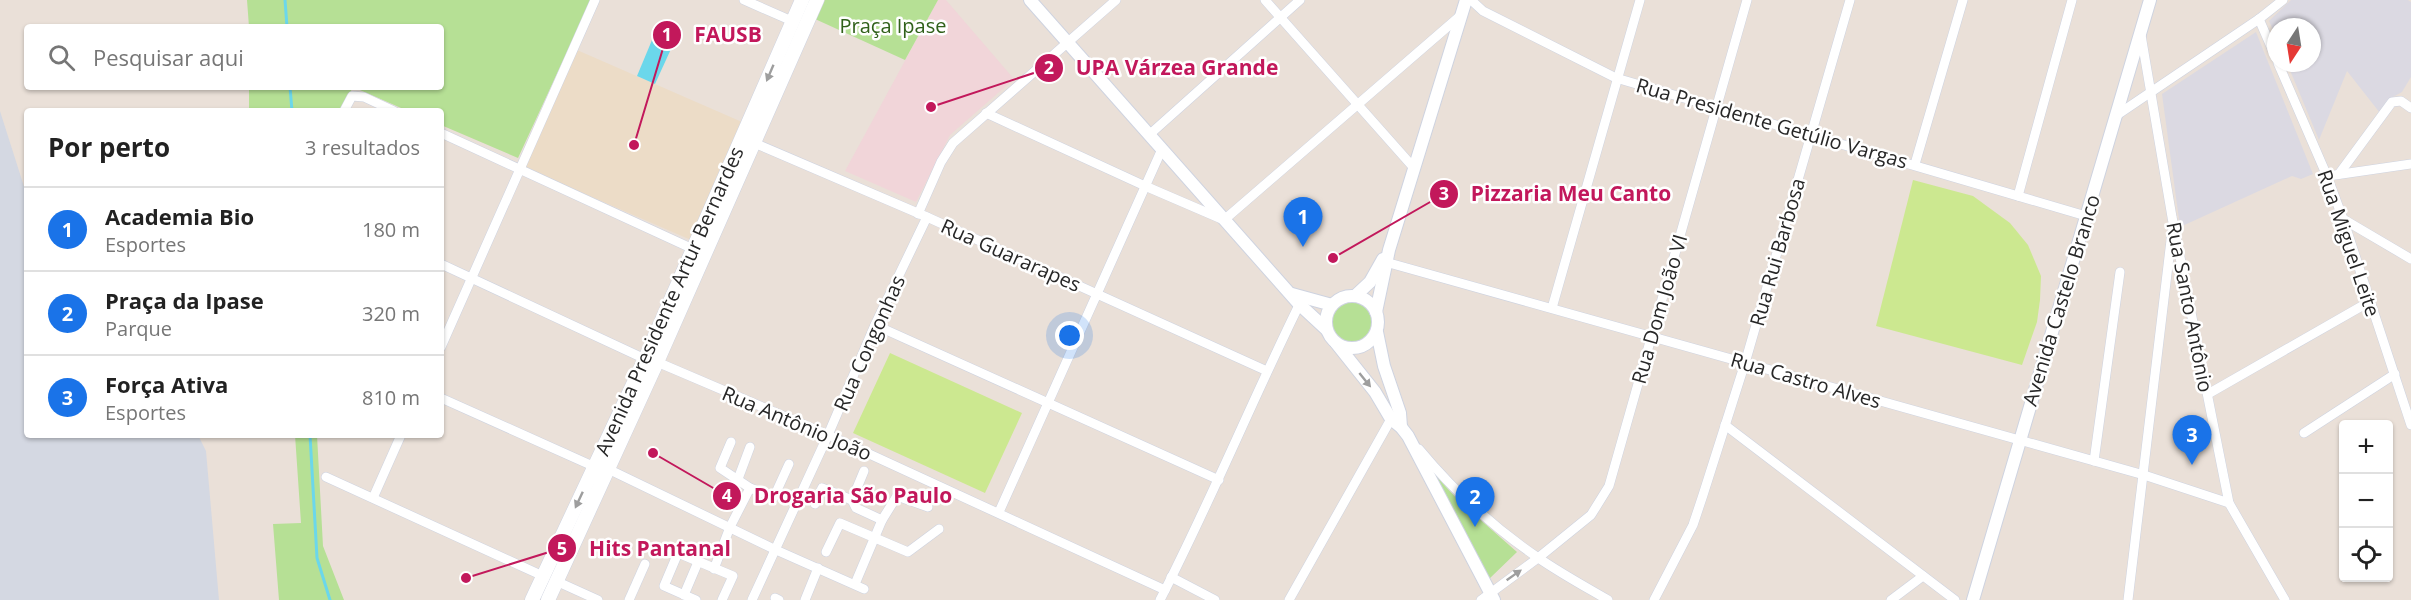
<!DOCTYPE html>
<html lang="pt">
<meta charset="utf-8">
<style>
:root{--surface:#fff;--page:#f2f2f2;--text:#222;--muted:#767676;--line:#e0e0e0;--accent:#1a73e8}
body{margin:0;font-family:"Open Sans",sans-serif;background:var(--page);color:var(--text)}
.controls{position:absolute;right:18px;bottom:18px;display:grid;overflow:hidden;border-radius:6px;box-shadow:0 2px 4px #0004}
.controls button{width:54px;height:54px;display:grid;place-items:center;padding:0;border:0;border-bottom:2px solid var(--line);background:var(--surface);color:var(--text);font:30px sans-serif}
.compass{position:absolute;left:2267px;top:18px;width:54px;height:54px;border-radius:50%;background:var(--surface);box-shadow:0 2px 4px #0004;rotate:192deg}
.you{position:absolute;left:1070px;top:336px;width:21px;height:21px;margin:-15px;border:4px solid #fff;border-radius:50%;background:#1a73e8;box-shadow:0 0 0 9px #1a73e833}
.badge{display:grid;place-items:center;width:39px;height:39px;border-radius:50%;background:var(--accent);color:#fff;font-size:20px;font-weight:700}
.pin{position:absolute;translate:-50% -50px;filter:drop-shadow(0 2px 3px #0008)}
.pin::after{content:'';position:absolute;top:32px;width:21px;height:18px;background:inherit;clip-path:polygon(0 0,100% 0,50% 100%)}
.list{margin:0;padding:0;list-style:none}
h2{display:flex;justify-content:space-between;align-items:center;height:78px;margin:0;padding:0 24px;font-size:26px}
h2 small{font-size:20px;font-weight:400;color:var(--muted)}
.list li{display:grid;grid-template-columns:39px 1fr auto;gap:18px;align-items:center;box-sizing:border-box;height:84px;padding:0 24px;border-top:2px solid var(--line)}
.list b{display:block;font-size:22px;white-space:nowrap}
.list p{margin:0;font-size:20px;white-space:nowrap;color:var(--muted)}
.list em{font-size:20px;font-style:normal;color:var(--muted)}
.icon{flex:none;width:33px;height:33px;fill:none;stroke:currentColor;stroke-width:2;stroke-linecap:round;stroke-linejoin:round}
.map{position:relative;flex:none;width:2411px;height:600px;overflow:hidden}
.search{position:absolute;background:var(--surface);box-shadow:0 2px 4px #0004;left:24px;top:24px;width:420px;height:66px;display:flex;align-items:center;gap:15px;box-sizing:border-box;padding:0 21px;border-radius:6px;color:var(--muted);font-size:22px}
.panel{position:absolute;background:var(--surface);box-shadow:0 2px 4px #0004;left:24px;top:108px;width:420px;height:330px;border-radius:6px}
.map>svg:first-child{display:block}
.industrial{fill:#dbd9e2}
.education{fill:#ecdcc7}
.medical{fill:#f1d5d9}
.airport{fill:#d4d8e2}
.green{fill:#b6e095}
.pitch{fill:#cce890}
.water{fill:#6bd7eb}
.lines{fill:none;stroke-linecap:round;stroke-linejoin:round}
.stream{stroke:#6bd7eb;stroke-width:3}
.minor-casing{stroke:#ced3e0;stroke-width:10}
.tertiary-casing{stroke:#ced3e0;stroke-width:14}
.secondary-casing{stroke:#ced3e0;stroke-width:15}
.minor{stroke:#fff;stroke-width:9}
.tertiary{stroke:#fff;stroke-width:12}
.secondary{stroke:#fff;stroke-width:14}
.oneway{fill:#9e9e9e}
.labels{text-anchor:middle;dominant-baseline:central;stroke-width:5;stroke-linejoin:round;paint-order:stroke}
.park-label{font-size:20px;fill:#30611a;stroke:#fff}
.street-label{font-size:20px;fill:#272727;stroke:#fff}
.leader{fill:none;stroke:#c2185b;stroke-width:2}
.callout-dot{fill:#c2185b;stroke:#fff;stroke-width:2}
.mark-label{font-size:18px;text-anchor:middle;font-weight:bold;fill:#fff}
.callout-label{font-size:21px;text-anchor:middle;font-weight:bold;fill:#c2185b;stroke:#fff;stroke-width:5;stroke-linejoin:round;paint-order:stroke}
</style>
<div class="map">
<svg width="2411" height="600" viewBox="0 0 2411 600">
<rect width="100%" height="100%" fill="#eae0d8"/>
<g class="industrial">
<path d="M2291,0h117l3,2v75l-9,15 -11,6 -11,15 -33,-42 -28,69 -32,-77h25v-36h-36v10l-7,-16z"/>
<path d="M2256,32l57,142 -12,5 -9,-3 -112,51 -18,-133z"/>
</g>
<path class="education" d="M577,50l165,72 -51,118 -166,-72z"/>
<path class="medical" d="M938,0h8l68,79 -64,56 -34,67 -71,-31z"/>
<path class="airport" d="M0,111l27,85v239h171l8,16 13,149h-219z"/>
<g class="green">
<path d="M247,0h344l-73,158 -77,-33v-14h-33l-55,-24 -13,24h-91v-24h192v-60h-192z"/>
<path d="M825,0h113l-33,60 -90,-41z"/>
<circle cx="1350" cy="321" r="22"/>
<path d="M295,435h22l6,111 21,54h-65l-6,-76 28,-1z"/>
<path d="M1435,475l24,26 58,51 -28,27z"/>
</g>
<g class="pitch">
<path d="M1913,180l60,16 37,27 18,22 13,31 -1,24 -3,22 -15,43 -146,-39z"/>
<path d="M890,353l132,60 -37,80 -132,-60z"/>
</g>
<path class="water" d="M652,40l19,9 -16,35 -18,-8z"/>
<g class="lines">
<g class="stream">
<path d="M285,0l2,27"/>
<path d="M290,87l2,24"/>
<path d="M310,435l7,123 13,42"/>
</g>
<defs>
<g id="minor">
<path d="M744,0l48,21"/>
<path d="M1265,0l149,168"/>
<path d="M1471,0l12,11 133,67 470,138"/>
<path d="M2259,19l17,39"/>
<path d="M2141,35l31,182 57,286 56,97"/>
<path d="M2278,63l49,113 16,43 68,206"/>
<path d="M344,111l8,-15 12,1 30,14"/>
<path d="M986,113l159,73 79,34 236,-204"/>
<path d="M2117,115l142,-96 24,-19"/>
<path d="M441,133l252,116"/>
<path d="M1149,135l151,-135"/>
<path d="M752,142l175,75 340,154"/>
<path d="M1915,164l48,-164"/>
<path d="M2339,174l53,-72 9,-1 10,7"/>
<path d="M2335,175l76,-11"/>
<path d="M2018,196l54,-196"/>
<path d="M918,214l23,-52 12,-19 163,-143"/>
<path d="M2343,219l68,40"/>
<path d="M1382,261l762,214 85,28"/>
<path d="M441,264l204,95"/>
<path d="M1552,308l88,-308"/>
<path d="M875,325l344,155"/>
<path d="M441,347l154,-347"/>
<path d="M657,362l171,73 337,155"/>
<path d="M2208,394l161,-92"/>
<path d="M441,398l154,69"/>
<path d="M1725,425l230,175"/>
<path d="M2304,433l91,-59"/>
<path d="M731,442l-11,26 30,20 24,9 15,-33"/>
<path d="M1419,449c34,41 74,78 118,108 23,16 47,29 71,43"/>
<path d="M2094,461l26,-189"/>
<path d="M608,469l168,81 88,39"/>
<path d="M864,471l-12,29 4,8 26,12"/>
<path d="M326,477l217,99"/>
<path d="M738,479l12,-32"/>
<path d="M373,498l28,-63"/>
<path d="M815,504l7,-16 30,12"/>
<path d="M999,512l163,-363"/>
<path d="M826,552l14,-29 68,29 31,-23"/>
<path d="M714,569l16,-42 20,-39"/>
<path d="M1171,577l44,23"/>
<path d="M556,581l42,19"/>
<path d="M855,584l27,-64 15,-24 31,11"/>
<path d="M684,595l14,-33"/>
<path d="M775,598l4,2"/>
<path d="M629,600l16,-36"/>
<path d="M696,600l-32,-14 14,-33 55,23 -11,24"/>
<path d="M752,600l76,-165 47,-110 52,-108"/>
<path d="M805,600l13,-32"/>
<path d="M1160,600c51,-99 93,-202 142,-301"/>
<path d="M1289,600l102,-181 4,-3"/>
<path d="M1481,600l57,-42 53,-43 18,-29 138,-486"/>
<path d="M1654,600l39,-75 10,-30 42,-132 105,-363"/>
<path d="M1891,600l32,-24"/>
<path d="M2128,600l44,-368"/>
</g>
<g id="tertiary">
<path d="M1030,0l269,304 27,25"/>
<path d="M1292,294l40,11"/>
<circle cx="1352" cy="322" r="26"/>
<path d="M1355,296l15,-14 13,-23"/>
<path d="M1376,312l13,-62 77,-250"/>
<path d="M1377,332l7,34 16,47 1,14"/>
<path d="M1336,343l39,49 16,27 10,8 7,9 86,164"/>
<path d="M1973,600l177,-600"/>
</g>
<g id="secondary">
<path d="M532,600l113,-241 157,-359"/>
<path d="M548,600l109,-238 160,-362"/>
</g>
</defs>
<use href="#minor" class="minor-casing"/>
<use href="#tertiary" class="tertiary-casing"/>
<use href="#secondary" class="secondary-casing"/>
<use href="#minor" class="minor"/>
<use href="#tertiary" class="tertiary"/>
<use href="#secondary" class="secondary"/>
</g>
<defs><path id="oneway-solid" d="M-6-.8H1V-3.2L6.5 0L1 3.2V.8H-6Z" transform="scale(1.5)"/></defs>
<g class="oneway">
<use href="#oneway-solid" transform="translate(770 73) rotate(113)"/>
<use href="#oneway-solid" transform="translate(1365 380) rotate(51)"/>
<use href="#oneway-solid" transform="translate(579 500) rotate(115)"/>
<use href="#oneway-solid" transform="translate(1514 575) rotate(-35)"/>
</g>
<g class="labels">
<g class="park-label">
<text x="893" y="25">Praça Ipase</text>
</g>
<g class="street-label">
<text transform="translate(1772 123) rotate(16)">Rua Presidente Getúlio Vargas</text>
<text transform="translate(2349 243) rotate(71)">Rua Miguel Leite</text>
<text transform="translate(1777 252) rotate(-74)">Rua Rui Barbosa</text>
<text transform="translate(1011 255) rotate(24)">Rua Guararapes</text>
<text transform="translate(2061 300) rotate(-73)">Avenida Castelo Branco</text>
<text transform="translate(669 301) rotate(-66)">Avenida Presidente Artur Bernardes</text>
<text transform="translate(2190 307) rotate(79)">Rua Santo Antônio</text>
<text transform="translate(1659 309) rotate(-74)">Rua Dom João VI</text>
<text transform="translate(869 343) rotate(-66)">Rua Congonhas</text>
<text transform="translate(1806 380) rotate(16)">Rua Castro Alves</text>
<text transform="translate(797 423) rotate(23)">Rua Antônio João</text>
</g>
</g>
<path class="leader" d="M634 145L667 35M931 107L1049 68M1333 258L1444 194M653 453L727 496M466 578L562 548"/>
<g class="callout-dot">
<circle cx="634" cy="145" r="6"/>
<circle cx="931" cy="107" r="6"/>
<circle cx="1333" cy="258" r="6"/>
<circle cx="653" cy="453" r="6"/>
<circle cx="466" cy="578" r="6"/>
<circle cx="667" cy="35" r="15"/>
<circle cx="1049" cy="68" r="15"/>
<circle cx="1444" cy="194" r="15"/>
<circle cx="727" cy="496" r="15"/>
<circle cx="562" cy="548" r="15"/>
</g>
<g class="mark-label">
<text x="667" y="41">1</text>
<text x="1049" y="74">2</text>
<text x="1444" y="200">3</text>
<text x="727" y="502">4</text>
<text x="562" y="555">5</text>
</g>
<g class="callout-label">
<text x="728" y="42">FAUSB</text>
<text x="1177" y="75">UPA Várzea Grande</text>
<text x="1571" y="201">Pizzaria Meu Canto</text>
<text x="853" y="503">Drogaria São Paulo</text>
<text x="660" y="556">Hits Pantanal</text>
</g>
</svg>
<div class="controls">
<button>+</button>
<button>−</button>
<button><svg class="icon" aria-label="locate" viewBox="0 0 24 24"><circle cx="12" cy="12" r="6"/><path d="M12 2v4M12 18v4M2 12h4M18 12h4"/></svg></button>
</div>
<svg class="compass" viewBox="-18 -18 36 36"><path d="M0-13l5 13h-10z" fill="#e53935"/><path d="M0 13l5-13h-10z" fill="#767676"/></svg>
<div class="you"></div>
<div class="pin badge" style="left:1303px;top:247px">1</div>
<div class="pin badge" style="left:1475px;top:527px">2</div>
<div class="pin badge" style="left:2192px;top:465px">3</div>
<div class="search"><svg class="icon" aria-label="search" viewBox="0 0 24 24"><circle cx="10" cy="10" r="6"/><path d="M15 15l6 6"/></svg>Pesquisar aqui</div>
<section class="panel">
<h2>Por perto<small>3 resultados</small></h2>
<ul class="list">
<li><span class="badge">1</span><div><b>Academia Bio</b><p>Esportes</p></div><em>180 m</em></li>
<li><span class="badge">2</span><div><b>Praça da Ipase</b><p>Parque</p></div><em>320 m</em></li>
<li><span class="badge">3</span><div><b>Força Ativa</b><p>Esportes</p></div><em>810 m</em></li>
</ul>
</section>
</div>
